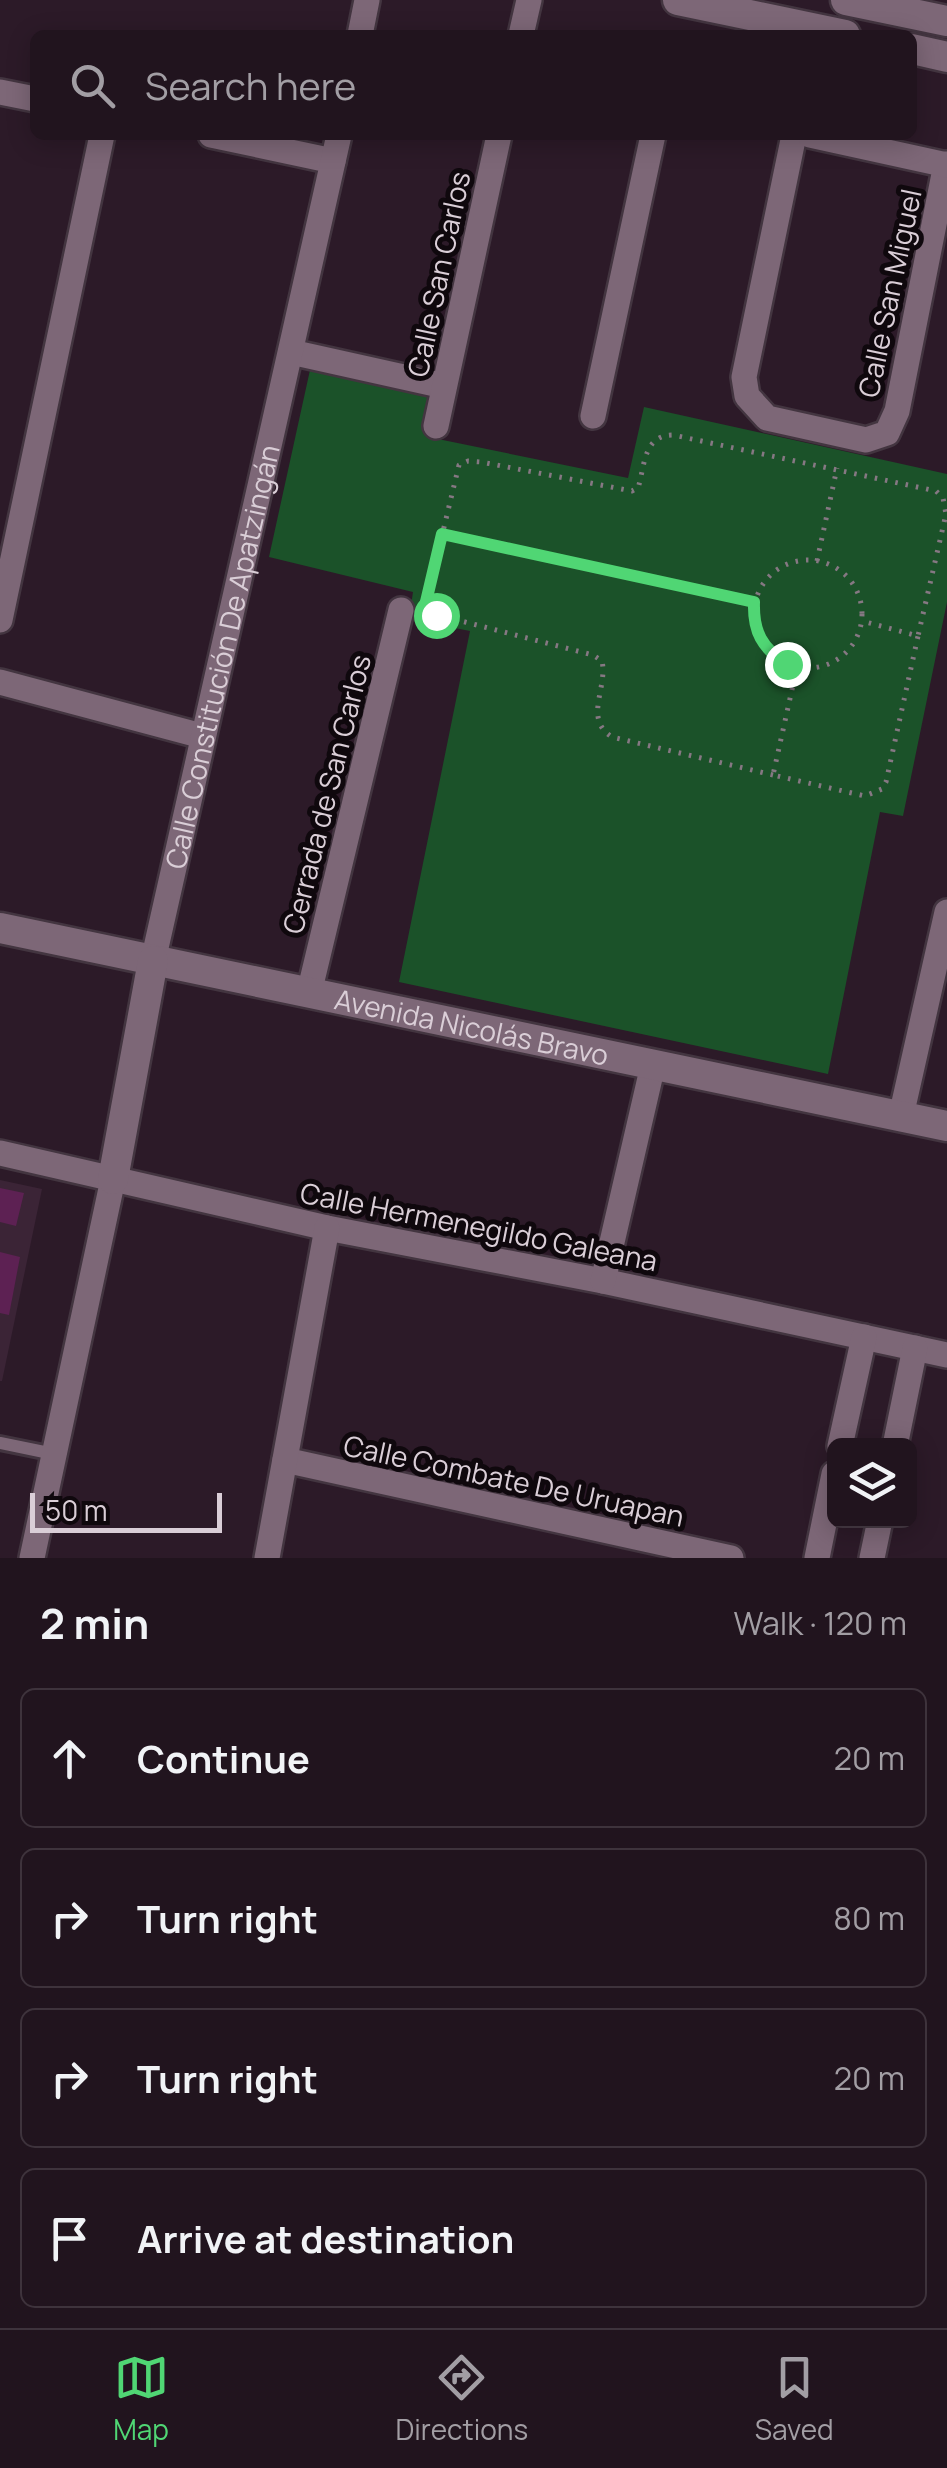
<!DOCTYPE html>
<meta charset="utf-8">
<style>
:root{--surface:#21141e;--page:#291d27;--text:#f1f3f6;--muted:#a29ea4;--line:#3e333c;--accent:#50d674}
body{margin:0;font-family:Manrope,sans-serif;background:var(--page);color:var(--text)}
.controls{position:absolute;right:30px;bottom:30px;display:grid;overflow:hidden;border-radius:15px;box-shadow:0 5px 25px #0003}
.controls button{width:90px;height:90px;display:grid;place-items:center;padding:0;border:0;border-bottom:2px solid var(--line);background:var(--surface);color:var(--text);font:50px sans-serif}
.scale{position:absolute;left:30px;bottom:25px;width:192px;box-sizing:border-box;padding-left:10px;border:5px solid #daced7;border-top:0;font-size:28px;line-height:35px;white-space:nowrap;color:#daced7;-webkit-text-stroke:8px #0f080d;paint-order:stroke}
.stop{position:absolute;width:30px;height:30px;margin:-22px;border:8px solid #50d674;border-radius:50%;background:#fff}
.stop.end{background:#50d674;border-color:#fff;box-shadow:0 2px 10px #0008}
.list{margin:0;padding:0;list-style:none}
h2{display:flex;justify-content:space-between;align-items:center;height:130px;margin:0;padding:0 40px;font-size:42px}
h2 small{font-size:32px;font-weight:400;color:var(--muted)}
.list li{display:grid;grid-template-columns:65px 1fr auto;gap:30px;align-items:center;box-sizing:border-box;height:140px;margin:0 20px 20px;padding:0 20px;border:2px solid var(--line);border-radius:15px}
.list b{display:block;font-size:38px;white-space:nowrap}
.list em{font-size:32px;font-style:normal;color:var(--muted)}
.icon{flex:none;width:55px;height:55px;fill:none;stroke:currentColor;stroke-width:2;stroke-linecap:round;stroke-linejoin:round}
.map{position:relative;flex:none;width:947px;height:1558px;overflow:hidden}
.search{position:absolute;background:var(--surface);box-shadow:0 5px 25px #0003;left:30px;right:30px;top:30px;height:110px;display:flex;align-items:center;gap:25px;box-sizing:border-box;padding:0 35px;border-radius:15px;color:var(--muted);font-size:38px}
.sheet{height:770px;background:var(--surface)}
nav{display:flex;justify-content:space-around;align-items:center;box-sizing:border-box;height:140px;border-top:2px solid var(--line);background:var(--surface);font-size:28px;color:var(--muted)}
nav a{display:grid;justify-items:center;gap:5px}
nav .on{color:var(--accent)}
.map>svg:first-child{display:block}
.built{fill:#3b2436}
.green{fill:#1b5229}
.building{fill:#5d2153}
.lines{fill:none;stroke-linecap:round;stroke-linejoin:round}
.lane-casing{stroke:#433540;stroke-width:18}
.street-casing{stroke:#433540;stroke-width:30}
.secondary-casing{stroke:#433540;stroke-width:35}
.path{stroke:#867883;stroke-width:5;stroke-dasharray:2.5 8;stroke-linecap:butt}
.lane{stroke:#7d6777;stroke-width:12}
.street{stroke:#7d6777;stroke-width:25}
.secondary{stroke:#7d6777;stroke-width:30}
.route{stroke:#50d674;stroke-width:12}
.labels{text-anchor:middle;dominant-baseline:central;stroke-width:10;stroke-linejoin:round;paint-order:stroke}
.street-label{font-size:28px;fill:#daced7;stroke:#0f080d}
</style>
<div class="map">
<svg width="947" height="1558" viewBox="0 0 947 1558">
<rect width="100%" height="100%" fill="#2c1a28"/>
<path class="built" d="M0,1180l42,9 -40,192h-2z"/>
<path class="green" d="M310,370l132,30 -9,38 195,40 16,-71 303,67v128l-44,214 -23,-4 -52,262 -429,-92 71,-351 -61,-12 4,-27 -144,-35z"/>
<g class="building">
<path d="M0,1188l24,5 -8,33 -16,-4z"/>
<path d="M0,1252l20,5 -11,58 -9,-2z"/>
</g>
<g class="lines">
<defs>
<path id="lane" d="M0,1443l54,11"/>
<g id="street">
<path d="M360,35l7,-35"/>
<path d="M521,35l8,-35"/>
<path d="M0,92l35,7"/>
<path d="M211,135l122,26"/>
<path d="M794,135l-50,242 3,19 20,22 99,22 21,-7 10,-22 49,-247"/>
<path d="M810,135l137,30"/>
<path d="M291,352l153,34"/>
<path d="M593,416l60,-281"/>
<path d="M436,426l63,-291"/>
<path d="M0,620l102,-485"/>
<path d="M0,682l202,54"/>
<path id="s1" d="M153,961l186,-826"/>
<path d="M309,993l92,-383"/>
<path d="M901,1116l46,-204"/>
<path d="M0,1153l327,75 276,53 344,74"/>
<path d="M603,1281l50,-216"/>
<path d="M840,1446l24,-109"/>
<path d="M895,1446l20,-98"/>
<path d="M285,1460l446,98"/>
<path d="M32,1558l81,-379"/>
<path d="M267,1558l60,-330"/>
<path d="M817,1558l17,-84"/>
<path d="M872,1558l8,-38"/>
</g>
<g id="secondary">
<path d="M678,0l167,35"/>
<path d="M846,0l101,21"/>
<path d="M912,49l35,8"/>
<path id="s2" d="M0,928l947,198"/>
<path d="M113,1179l40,-218"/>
</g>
</defs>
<use href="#lane" class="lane-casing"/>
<use href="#street" class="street-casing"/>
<use href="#secondary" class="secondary-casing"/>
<g class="path">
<path d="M442,534l312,68"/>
<circle cx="808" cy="614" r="54"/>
<path d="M817,561l20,-93"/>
<path d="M797,667l-24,108 92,21 17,-7 4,-7 32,-146"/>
<path d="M773,775l-161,-38c-29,-18 -4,-49 -10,-76l-9,-6 -163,-42 -5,-7 34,-141 9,-4 13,1 151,29 6,-3c7,-22 5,-53 35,-53l263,56 7,7 3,16 -28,122 -56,-15"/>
</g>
<use href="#lane" class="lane"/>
<use href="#street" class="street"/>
<use href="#secondary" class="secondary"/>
</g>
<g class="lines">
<path class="route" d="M436,615l-11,-9 17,-72 312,68c-1,30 8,46 33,62"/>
</g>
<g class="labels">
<g class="street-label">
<text transform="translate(438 274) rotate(-78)">Calle San Carlos</text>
<text transform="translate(889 293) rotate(-78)">Calle San Miguel</text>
<text stroke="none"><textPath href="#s1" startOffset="312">Calle Constitución De Apatzingán</textPath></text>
<text transform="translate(326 794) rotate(-76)">Cerrada de San Carlos</text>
<text stroke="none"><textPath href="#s2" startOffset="482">Avenida Nicolás Bravo</textPath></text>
<text transform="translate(479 1226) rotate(11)">Calle Hermenegildo Galeana</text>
<text transform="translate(514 1480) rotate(12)">Calle Combate De Uruapan</text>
</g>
</g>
</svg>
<div class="controls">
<button><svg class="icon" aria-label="layers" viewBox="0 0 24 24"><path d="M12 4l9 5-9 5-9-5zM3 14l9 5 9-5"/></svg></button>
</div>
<div class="scale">50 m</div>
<div class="stop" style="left:436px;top:615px"></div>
<div class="stop end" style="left:787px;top:664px"></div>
<div class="search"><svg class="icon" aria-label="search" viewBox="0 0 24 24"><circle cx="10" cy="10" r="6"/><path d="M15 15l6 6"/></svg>Search here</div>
</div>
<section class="sheet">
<h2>2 min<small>Walk · 120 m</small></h2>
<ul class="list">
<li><svg class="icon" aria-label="ahead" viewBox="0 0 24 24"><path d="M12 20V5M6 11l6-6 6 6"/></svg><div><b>Continue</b></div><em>20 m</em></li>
<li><svg class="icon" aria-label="right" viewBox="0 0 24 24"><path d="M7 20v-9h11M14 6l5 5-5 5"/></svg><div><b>Turn right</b></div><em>80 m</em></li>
<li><svg class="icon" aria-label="right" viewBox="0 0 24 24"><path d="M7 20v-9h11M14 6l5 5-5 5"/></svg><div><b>Turn right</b></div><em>20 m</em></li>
<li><svg class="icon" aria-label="arrive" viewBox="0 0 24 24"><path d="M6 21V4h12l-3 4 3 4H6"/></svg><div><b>Arrive at destination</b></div></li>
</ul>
</section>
<nav>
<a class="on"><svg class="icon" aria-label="map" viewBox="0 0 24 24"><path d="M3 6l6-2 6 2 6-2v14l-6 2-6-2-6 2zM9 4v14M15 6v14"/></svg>Map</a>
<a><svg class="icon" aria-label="directions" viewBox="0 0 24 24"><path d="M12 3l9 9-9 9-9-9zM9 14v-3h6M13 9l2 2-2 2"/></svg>Directions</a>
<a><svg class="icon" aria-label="saved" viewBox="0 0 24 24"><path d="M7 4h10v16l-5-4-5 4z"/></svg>Saved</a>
</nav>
